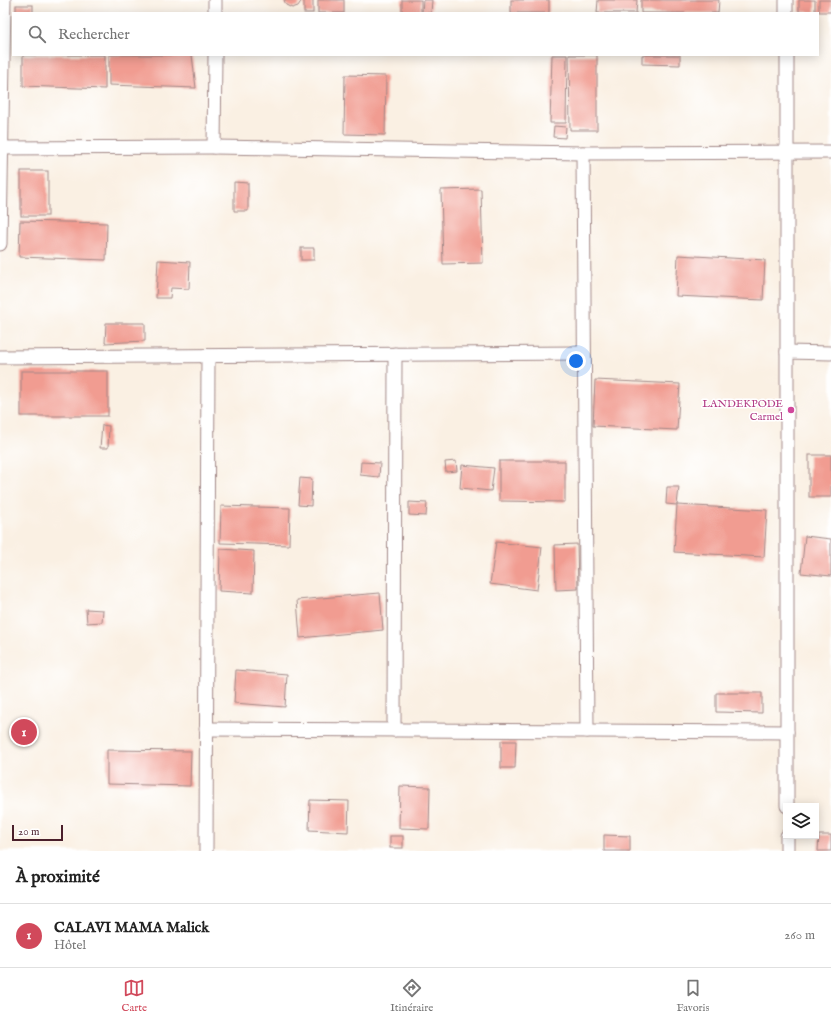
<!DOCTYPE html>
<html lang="fr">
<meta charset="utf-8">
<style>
:root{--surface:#fff;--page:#f2f2f2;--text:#222;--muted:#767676;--line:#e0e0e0;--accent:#d1495b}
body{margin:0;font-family:"IM FELL English",serif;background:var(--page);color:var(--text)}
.controls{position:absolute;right:12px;bottom:12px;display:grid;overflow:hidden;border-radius:0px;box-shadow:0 2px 10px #0003}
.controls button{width:36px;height:36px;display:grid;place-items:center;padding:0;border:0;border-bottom:1px solid var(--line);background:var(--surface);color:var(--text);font:20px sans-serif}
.scale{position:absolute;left:12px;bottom:10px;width:51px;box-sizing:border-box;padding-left:4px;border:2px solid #4a1f2b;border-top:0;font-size:11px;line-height:14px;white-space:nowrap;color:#4a1f2b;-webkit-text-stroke:3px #fff;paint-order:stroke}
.you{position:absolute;left:576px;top:361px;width:14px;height:14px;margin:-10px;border:3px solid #fff;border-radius:50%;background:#1a73e8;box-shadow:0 0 0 6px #1a73e833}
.badge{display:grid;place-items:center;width:26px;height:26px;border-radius:50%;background:var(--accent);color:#fff;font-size:13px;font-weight:700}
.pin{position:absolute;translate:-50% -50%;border:2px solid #fff;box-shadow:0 1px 4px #0006}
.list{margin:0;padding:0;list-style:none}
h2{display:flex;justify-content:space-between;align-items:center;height:52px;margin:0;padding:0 16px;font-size:17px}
h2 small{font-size:13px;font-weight:400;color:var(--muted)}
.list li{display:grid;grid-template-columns:26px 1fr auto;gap:12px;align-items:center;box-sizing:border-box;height:64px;padding:0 16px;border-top:1px solid var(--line)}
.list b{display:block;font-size:15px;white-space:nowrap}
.list p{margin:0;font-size:13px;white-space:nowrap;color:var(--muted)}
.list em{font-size:13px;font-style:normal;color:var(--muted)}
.icon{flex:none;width:22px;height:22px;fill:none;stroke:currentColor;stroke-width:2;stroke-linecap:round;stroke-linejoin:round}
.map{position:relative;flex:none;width:831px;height:851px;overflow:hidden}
.search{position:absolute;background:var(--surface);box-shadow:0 2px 10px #0003;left:12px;right:12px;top:12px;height:44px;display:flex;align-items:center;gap:10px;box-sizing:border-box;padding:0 14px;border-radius:0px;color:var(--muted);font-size:15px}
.sheet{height:116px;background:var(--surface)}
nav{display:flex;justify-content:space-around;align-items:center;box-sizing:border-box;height:56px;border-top:1px solid var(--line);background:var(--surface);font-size:11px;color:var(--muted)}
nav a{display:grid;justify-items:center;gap:2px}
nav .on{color:var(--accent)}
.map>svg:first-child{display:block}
.building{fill:#f19c91}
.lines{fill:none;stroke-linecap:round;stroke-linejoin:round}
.minor-casing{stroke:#a28887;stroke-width:15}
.minor{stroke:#fff;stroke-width:13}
.hotel-dot{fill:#d1479c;stroke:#fff;stroke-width:1.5}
.labels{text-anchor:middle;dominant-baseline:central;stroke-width:3;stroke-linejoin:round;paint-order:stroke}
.hotel-label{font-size:11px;fill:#b23c85;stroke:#fff;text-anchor:end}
</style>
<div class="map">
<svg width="831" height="851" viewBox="0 0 831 851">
<rect width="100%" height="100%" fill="#fff"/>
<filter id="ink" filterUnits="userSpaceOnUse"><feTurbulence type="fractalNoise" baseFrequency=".025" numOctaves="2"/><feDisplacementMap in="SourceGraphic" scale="8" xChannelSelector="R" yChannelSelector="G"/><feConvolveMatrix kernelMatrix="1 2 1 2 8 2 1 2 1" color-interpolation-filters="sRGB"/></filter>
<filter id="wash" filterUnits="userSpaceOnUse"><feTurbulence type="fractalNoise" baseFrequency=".012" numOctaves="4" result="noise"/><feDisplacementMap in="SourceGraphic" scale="16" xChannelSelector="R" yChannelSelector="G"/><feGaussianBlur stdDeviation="0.9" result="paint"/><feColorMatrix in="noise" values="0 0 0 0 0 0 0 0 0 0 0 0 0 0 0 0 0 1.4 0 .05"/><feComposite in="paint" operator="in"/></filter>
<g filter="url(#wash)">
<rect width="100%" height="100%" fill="#faf0e3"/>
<g id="blocks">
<g class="building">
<path d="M284,0h18l-4,6 -6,2 -6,-3z"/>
<rect x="304" y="0" width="9" height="13"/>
<rect x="318" y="0" width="26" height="13"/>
<rect x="402" y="0" width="19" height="13"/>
<path d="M423,0h9l-1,13h-9z"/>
<rect x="511" y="0" width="38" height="13"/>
<path d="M598,0h39l-1,13h-39z"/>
<path d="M641,0h78l-1,13h-77z"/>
<rect x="799" y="0" width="16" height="12"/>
<rect x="819" y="0" width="12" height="12"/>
<rect x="16" y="5" width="17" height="8"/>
<path d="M23,55h82v34l-82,-3z"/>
<path d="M109,55h83l4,33 -87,-3z"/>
<path d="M552,55h15l-1,68h-16z"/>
<path d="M569,55h28v75h-27z"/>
<path d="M642,55h38v10l-38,-1z"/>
<path d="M345,75l41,1 -1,59 -41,-1z"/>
<path d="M554,126l12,1 -1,11 -12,-1z"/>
<rect x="21" y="171" width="27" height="45"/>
<path d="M234,182l14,1v28h-14z"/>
<path d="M481,189l2,74 -40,1 -2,-74z"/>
<path d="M20,221l87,2 -1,37 -87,-3z"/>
<rect x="301" y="248" width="13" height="12"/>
<path d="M678,255l87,5 -2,40 -87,-4z"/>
<path d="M158,260l32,2 -1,27 -18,-1 -1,10h-14z"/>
<path d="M106,323h39v18l-40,2z"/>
<rect x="21" y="371" width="87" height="45"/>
<path d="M595,380l85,4 -3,46 -84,-4z"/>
<path d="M102,425l7,1 -1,22h-8z"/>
<rect x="809" y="455" width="22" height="42"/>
<path d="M456,461l1,10 -11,1 -1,-10z"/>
<path d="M499,461h66v41l-66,-1z"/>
<path d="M361,462l19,1 -1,14 -19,-2z"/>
<path d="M462,465l32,3 -3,23 -31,-3z"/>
<path d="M300,478l12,1 -1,27 -13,-1z"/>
<path d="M667,487h12l-2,18 90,5 -3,47 -90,-5 3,-47 -11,-1z"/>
<path d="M409,502l18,1 -1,13 -17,-1z"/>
<path d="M221,506l69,2 -1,37 -69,-2z"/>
<path d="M805,536l26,3v37l-30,-3z"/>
<path d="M496,542l46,5 -5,43 -47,-6z"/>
<path d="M577,544l1,45 -22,1 -1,-45z"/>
<path d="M220,549l34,2 -1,42 -34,-2z"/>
<path d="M380,593l3,37 -83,8 -3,-38z"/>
<path d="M86,609l17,1 -1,12 -15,1z"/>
<path d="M236,670l51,4 -2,33 -51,-4z"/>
<path d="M716,693h46v20l-46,-1z"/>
<path d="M501,741h15l-1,27h-14z"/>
<path d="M107,750l84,1 -1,35 -83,-2z"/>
<path d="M400,786l30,1 -1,42 -30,-1z"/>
<path d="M310,800l39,1 -1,31 -39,-2z"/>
<path d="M604,835l26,1v15h-26z"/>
<path d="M819,835h12v16h-13z"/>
<rect x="390" y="836" width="13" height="12"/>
</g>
</g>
</g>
<g filter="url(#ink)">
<use href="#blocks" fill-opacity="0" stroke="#a28887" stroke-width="1"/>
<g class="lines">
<defs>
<g id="minor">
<path d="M786,0v13"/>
<path d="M215,13v-13"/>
<path d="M787,55v751"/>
<path d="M214,147l1,-92"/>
<path d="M0,148l214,-1 369,6 248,-1"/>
<path d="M583,153l4,578"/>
<path d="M0,244l4,-244"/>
<path d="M787,352l44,1"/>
<path d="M0,357l584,-4"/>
<path d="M206,729l581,3"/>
<path d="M394,730l1,-376"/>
<path d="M787,836v15"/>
<path d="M206,851l2,-495"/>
</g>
</defs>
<use href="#minor" class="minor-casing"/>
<use href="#minor" class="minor"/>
</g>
</g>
<circle class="hotel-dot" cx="791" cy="410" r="4"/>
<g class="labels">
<g class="hotel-label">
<text x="783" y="404">LANDEKPODE<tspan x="783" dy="13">Carmel</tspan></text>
</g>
</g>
</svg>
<div class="controls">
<button><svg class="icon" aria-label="layers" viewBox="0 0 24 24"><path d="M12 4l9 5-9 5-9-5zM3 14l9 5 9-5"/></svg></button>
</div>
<div class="scale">20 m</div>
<div class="you"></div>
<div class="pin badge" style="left:24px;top:732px">1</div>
<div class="search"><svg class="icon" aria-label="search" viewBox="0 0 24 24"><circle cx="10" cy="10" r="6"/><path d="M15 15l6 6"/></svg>Rechercher</div>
</div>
<section class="sheet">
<h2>À proximité<small></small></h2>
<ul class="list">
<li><span class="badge">1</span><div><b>CALAVI MAMA Malick</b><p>Hôtel</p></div><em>260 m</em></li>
</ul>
</section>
<nav>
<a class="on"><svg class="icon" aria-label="map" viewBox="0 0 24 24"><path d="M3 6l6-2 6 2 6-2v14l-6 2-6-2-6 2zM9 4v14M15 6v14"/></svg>Carte</a>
<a><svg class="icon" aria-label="directions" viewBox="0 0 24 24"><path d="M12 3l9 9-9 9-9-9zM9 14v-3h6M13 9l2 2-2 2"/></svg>Itinéraire</a>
<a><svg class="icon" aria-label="saved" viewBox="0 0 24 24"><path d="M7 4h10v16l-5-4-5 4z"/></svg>Favoris</a>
</nav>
